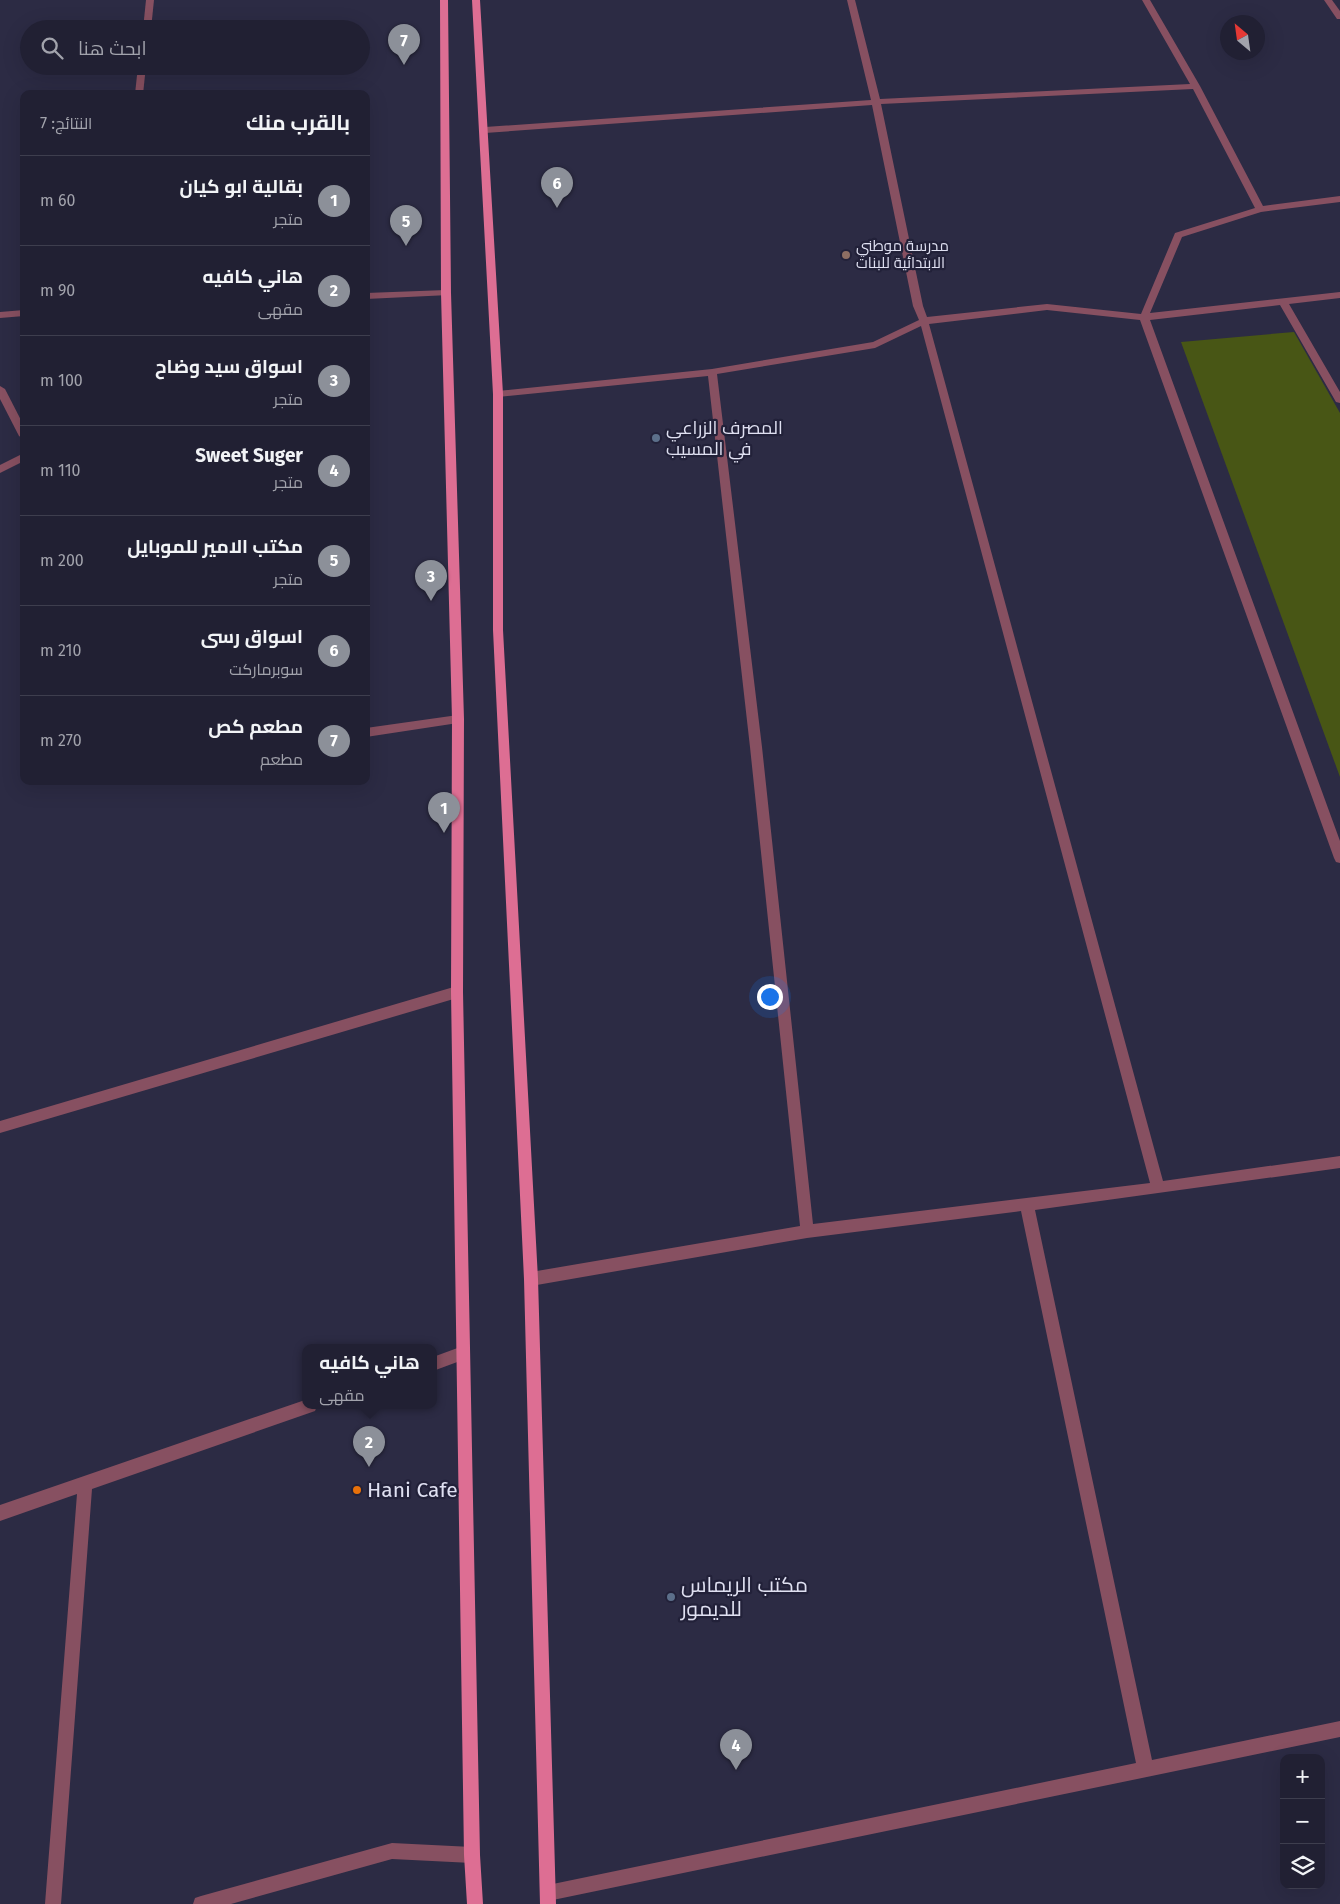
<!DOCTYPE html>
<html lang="ar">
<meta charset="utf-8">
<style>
:root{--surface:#212033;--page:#2d2d3f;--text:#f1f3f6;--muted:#a2a3ac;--line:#3e3e4e;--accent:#8c9099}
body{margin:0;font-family:"Fira Sans",Cairo,sans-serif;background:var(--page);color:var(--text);direction:rtl}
.controls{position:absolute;right:15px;bottom:15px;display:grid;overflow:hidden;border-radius:10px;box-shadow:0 5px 20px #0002}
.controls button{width:45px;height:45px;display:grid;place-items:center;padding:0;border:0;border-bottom:1px solid var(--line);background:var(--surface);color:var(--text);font:25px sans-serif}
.compass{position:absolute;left:1220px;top:15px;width:45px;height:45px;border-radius:50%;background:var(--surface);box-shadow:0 5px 20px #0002;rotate:331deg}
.you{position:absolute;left:769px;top:996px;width:18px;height:18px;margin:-12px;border:4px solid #fff;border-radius:50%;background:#1a73e8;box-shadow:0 0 0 8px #1a73e833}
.badge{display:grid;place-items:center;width:32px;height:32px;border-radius:50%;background:var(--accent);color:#fff;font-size:16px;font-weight:700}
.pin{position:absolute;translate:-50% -41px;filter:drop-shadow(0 1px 2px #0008)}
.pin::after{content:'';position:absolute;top:26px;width:18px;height:15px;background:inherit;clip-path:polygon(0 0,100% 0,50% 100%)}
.popup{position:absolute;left:302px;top:1344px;width:135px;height:65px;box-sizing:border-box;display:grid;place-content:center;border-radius:10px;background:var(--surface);filter:drop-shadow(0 1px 4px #0005);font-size:16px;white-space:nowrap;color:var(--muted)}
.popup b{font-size:19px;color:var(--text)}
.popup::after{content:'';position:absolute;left:50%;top:100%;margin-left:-10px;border:10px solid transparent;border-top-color:var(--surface)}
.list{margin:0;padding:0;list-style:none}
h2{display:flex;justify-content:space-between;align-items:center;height:65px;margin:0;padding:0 20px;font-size:21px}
h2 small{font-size:16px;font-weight:400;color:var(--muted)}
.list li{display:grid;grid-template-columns:32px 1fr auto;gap:15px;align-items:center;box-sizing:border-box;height:90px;padding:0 20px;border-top:1px solid var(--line)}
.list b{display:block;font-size:19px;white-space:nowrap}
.list p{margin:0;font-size:16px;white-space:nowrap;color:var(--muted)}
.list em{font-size:16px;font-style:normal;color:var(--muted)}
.icon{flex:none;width:28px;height:28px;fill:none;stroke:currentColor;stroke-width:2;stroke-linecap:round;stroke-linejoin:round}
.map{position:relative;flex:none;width:1340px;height:1904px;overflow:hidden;direction:ltr}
.search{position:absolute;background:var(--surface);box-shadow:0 5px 20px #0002;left:20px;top:20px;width:350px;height:55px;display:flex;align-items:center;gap:12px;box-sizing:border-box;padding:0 18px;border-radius:28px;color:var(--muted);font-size:19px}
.panel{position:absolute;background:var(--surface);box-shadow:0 5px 20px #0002;left:20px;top:90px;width:350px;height:695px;border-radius:10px;direction:rtl}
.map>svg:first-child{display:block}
.green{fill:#485615}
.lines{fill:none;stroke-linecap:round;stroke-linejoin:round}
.minor{fill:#875061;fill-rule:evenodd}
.primary{fill:#dd6e93;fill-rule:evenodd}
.education-dot{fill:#8d6e63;stroke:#222139;stroke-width:2}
.service-dot{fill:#5c6f8a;stroke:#222139;stroke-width:2}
.food-dot{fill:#e8710a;stroke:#222139;stroke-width:2}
.labels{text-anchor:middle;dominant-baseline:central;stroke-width:4.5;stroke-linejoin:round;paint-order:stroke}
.far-poi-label{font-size:15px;fill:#dfe0f1;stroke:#222139;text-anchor:start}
.poi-label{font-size:18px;fill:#dfe0f1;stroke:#222139;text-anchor:start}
.near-poi-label{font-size:21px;fill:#dfe0f1;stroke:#222139;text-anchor:start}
</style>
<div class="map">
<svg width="1340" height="1904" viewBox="0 0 1340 1904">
<rect width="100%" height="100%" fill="#2c2b44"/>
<path class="green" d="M1294,332l46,81v364l-159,-435z"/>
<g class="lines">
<g class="minor">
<path d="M146,0h8l-3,29h-8z"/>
<path d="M847,0h8l25,99 310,-15 -48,-84h8l50,86 63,120 77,-10v6l-79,10 -79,25 -32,76 190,-21v6l-51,6 51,88v11l-4,-1 -56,-97 -130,15 190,521v22l-4,-1 -2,-4 -194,-538 -93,-10 -118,14 234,857 177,-25v12l-305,42 117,550 188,-39v16l-792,164 -6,-2 -2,-6 2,-6 6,-2 588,-122 -115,-552 -214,27 -276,48 -5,-2 -2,-5 2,-5 5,-2 269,-46 -50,-479 -42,-371 -210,21 -5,-3 5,-3 214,-22 161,-27 46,-22 -6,-14 -41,-201 -387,28 -4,-3 4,-3 386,-27zM1193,89l62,119 -80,25 -34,81 -94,-10 -120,13 -4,-11 -42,-202zM921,326l229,857 -337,41 -51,-477 -45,-373 158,-26z"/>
<path d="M1324,0h8l8,11v8h-3z"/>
<path d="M138,66h8l-3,28h-8z"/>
<path d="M446,290l3,1v4l-83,4v-6z"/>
<path d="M24,310v6l-24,2v-6z"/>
<path d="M0,386l5,3 19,37v13l-5,-3 -19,-37z"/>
<path d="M24,453v8l-24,12v-8z"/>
<path d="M458,715l6,4 -6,4 -92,14v-9z"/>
<path d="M457,986l4,2 2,4 -2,4 -4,2 -457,135v-12z"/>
<path d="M463,1346l5,2 2,5 -2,5 -35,13v-14z"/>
<path d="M305,1400v6h12l-2,5 -223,78 -31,415h-16l32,-410 -77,27v-16z"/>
<path d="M392,1843l80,4 6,2 2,6 -2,6 -6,2 -80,-4 -161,45h-38l2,-6 6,-2z"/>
</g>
<g class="primary">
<path d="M440,0h8l3,293 13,426 -1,273 17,863 3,49h-16l-3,-49 -13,-863 1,-273 -11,-426z"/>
<path d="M472,0h8l23,394v236l35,649 18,625h-16l-16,-625 -31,-649v-236z"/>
</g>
</g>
<circle class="education-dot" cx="846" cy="255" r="5"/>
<g class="service-dot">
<circle cx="656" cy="438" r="5"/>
<circle cx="671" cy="1597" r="5"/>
</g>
<circle class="food-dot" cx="357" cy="1490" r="5"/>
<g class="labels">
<g class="far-poi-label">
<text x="856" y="246">مدرسة موطني<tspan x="856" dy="17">الابتدائية للبنات</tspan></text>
</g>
<g class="poi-label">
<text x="666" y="428">المصرف الزراعي<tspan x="666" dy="21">في المسيب</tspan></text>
</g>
<g class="near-poi-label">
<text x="367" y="1490">Hani Cafe</text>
<text x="681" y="1585">مكتب الريماس<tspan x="681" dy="24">للديمور</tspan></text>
</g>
</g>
</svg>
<div class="controls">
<button>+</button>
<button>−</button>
<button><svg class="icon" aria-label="layers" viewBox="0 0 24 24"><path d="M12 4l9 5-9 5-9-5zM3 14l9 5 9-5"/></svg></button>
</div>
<svg class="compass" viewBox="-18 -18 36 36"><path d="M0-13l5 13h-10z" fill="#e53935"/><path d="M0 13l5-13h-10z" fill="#a2a3ac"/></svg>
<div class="you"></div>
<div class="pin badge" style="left:444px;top:833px">1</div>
<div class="pin badge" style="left:369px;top:1467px">2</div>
<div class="popup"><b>هاني كافيه</b>مقهى</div>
<div class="pin badge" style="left:431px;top:601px">3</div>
<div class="pin badge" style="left:736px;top:1770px">4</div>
<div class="pin badge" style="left:406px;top:246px">5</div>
<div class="pin badge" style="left:557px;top:208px">6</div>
<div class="pin badge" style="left:404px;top:65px">7</div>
<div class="search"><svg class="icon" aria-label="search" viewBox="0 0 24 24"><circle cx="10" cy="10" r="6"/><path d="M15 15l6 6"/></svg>ابحث هنا</div>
<section class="panel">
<h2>بالقرب منك<small>النتائج: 7</small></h2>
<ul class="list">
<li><span class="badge">1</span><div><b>بقالية ابو كيان</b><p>متجر</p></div><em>60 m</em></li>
<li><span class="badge">2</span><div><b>هاني كافيه</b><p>مقهى</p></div><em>90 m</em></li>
<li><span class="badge">3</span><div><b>اسواق سيد وضاح</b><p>متجر</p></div><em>100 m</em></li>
<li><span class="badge">4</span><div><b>Sweet Suger</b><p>متجر</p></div><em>110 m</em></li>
<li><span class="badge">5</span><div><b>مكتب الامير للموبايل</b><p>متجر</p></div><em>200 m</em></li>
<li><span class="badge">6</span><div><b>اسواق رسى</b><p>سوبرماركت</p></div><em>210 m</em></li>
<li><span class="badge">7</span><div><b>مطعم كص</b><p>مطعم</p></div><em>270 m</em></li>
</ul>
</section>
</div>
